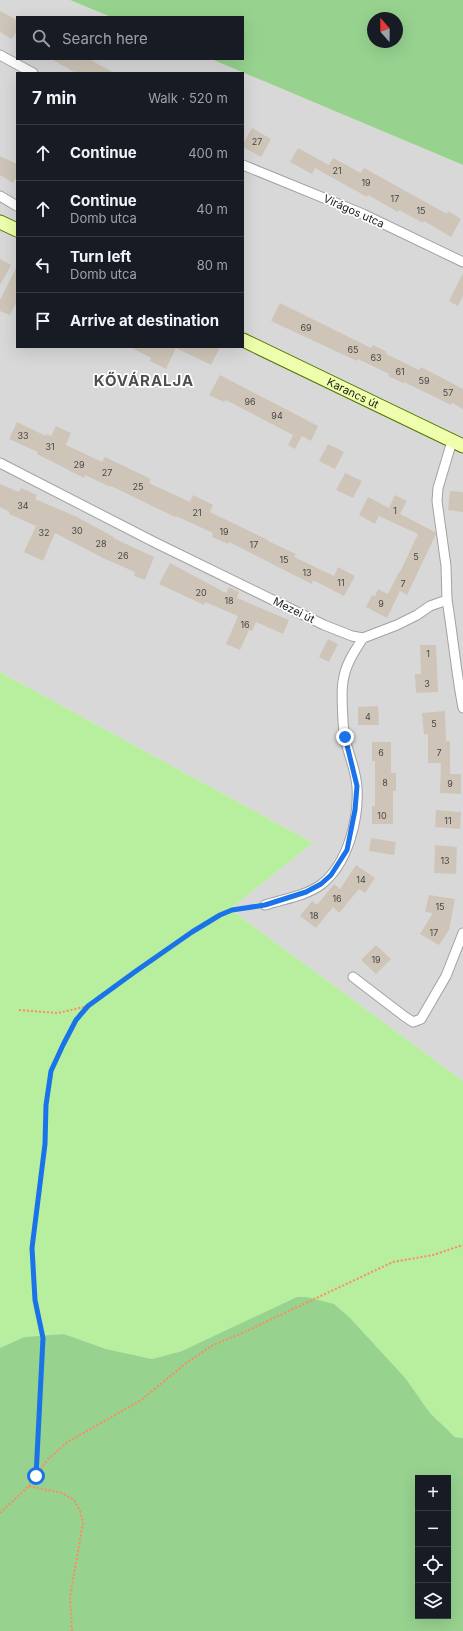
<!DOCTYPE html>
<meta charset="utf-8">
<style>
:root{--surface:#171b24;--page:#20242c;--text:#f1f3f6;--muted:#9ea1a6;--line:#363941}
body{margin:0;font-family:Inter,sans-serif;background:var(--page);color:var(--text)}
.controls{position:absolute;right:12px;bottom:12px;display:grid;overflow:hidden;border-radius:0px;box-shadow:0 4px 16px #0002}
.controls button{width:36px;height:36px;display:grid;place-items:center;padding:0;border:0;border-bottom:1px solid var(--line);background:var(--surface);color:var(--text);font:20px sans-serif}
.compass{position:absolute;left:367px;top:12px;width:36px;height:36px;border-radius:50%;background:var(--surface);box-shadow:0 4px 16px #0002;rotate:339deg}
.stop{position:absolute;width:12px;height:12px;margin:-9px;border:3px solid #1a73e8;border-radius:50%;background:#fff}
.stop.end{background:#1a73e8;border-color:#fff;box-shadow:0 1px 4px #0008}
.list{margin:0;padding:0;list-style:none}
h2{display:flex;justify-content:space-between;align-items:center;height:52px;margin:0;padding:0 16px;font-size:17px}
h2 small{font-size:13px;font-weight:400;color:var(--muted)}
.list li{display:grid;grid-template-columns:26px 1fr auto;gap:12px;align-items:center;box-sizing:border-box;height:56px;padding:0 16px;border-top:1px solid var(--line)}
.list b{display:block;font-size:15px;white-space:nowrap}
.list p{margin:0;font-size:13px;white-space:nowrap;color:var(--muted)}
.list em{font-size:13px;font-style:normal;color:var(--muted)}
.icon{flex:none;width:22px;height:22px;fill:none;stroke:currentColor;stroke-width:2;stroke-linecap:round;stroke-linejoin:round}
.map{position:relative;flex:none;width:463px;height:1631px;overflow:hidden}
.search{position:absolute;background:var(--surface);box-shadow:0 4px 16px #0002;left:16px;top:16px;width:228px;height:44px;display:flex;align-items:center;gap:10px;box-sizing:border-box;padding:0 14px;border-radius:0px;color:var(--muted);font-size:15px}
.panel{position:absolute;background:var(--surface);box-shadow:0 4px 16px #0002;left:16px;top:72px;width:228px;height:276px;border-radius:0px}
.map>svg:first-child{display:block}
.residential{fill:#d9d8d8;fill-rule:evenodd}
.grass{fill:#b8ef9e}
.forest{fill:#97d28f;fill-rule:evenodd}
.building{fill:#cec5b8}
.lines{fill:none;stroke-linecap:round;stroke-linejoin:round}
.minor-casing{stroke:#a2a2a2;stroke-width:11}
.secondary-casing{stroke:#547400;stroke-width:15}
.path{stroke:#ff8a5f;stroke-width:2;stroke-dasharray:2 2;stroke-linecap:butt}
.minor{stroke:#fff;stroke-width:9}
.secondary{stroke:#edffac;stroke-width:13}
.route{stroke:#1a73e8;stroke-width:5}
.labels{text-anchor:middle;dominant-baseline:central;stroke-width:3.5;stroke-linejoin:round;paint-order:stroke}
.number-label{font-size:9px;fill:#484642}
.street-label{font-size:11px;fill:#1b1b1b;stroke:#fff}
.district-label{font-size:15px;font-weight:bold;letter-spacing:1px;fill:#4e4e4e;stroke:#fff}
</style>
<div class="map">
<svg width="463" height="1631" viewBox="0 0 463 1631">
<rect width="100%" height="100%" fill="#eeebdf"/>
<path class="residential" d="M0,0h70l41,17h-94v42h194l252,106v916l-233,-172 83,-66 -313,-171zM17,73h226v274h-226z"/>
<path class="grass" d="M0,672l313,171 -83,66 233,172v357l-8,-1 -25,-24 -24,-34 -224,-28 -30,8 -46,-10 -42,-15 -40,3 -24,11z"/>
<g class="forest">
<path d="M70,0h393v165l-252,-106h32v-42h-132zM373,18h24v24h-24z"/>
<path d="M297,1297h9l28,7 16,14 56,61 24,34 25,24 8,1v193h-463v-283l24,-11 40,-3 42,15 46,10 30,-8zM418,1478h30v138h-30z"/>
</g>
<g class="building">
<path d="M0,11l17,9v11l-5,8 -12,-7z"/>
<path d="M51,59h38l25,14h-38z"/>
<path d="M252,128l19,11 -10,18 -18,-10v-3z"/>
<path d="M298,148l31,17 4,-7 28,15 3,-5 83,46 1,-3 13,8 -10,18 -27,-16 -1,2 -24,-13 -1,2 -30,-17 -1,2 -52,-29 -3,6 -22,-12z"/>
<path d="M0,156l17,8v12l-4,7 -13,-8z"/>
<path d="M0,259l11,6 -11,20z"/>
<path d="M17,266v35l-7,14 -10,-4v-11z"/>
<path d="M463,273v23l-5,10 -9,-5z"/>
<path d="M280,303l91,45 2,-3 14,7 -1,2 33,16 2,-3 42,22v20l-11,-6 -1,2 -47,-23 -1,1 -15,-7 1,-2 -31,-15 -1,2 -86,-40z"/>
<path d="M130,347h90l-9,18 -35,-17 -10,21 -16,-8 1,-3z"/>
<path d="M220,375l98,51 -7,15 -9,-5 -7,13 -7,-4 5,-10 -67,-35 -2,2 -15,-7z"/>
<path d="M17,422l29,14 1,-2 4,2 5,-10 15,7 -5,12 36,17 3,-5 46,22 -2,4 41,19 3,-7 20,10 -3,7 58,28v1l28,13 -2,3 40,19 4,-9 17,9 -11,20 -31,-16 -1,4 -83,-42 -1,2 -16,-7 1,-4 -37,-17 -1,1 -64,-31 -1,1 -25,-12 -1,3 -47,-24 1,-2 -29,-13z"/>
<path d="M328,444l16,8 -9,17 -16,-8z"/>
<path d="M345,473l17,8 -9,17 -17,-8z"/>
<path d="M0,484l19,8 2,-4 16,7 -2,4 40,17 39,21 -1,1 41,19 -9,23 -11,-4 1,-4 -32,-14 -48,-25 -12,28 -19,-9 12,-26 -27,-12 1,-2 -10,-5z"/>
<path d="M450,491l13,1v20l-15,-2z"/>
<path d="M395,495l12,6 -7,13 35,18 1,2 -29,61 -7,-4 -13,27 -21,-11 6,-12 3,1 3,-7 10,5 11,-22h1l18,-38 -39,-18 -4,8 -16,-9 9,-18 21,11z"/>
<path d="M170,563l56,30 3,-6 10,5 -2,6 52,22 -6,14 -27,-12 -4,9 -3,-1 -9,20 -14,-6 12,-28 -33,-14 -1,3 -45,-21z"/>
<path d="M328,639l10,5 -9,18 -10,-5z"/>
<path d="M420,645h16l2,47 -22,1 -1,-19h6z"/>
<path d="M378,706l1,19h-21v-18z"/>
<path d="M445,711l1,30h4v33h11v20l-21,-1 1,-30h-13v-29l-4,1 -2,-22z"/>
<path d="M372,742h19v31h5v18h-3v33h-21v-18h3v-45h-3z"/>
<path d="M436,810l25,2 -1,17 -25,-2z"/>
<path d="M371,838l25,4 -2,13 -25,-4z"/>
<path d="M435,845l22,2 -1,27 -22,-1z"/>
<path d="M356,865l19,13 -10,15 -6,-4 -20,24 -6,-6 -17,21 -16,-12 12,-15 5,4 17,-21 6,5z"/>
<path d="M429,895l26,4 -6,31 -10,15 -19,-11 13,-21 -8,-1z"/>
<path d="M376,945l15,14 -15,15 -15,-14z"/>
</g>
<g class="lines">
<defs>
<g id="minor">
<path d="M0,55l33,18"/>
<path d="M243,165l120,49 100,48"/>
<path d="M0,196l17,10"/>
<path d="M0,463l156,80 168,82 28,11 11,2 34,-13 20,-10 13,-9 17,-6 -1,-34 -9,-65 1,-13 14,-47"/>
<path d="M447,600c6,36 9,72 16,108"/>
<path d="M265,905c18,-6 41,-9 57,-21 26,-21 37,-65 35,-97 -1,-16 -8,-32 -12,-48 -2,-9 -4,-47 -2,-57 2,-17 11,-30 20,-44"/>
<path d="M353,977l51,39 9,6 8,-3 25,-43 17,-43"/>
</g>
<g id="secondary">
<path d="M0,222l17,8"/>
<path id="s1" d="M243,340l220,106"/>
</g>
</defs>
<use href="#minor" class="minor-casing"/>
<use href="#secondary" class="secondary-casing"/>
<g class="path">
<path d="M19,1010l39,3 30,-7 105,-74 27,-17 12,-5 24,-4"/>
<path d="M36,1475l7,-137 -8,-38 -3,-52 13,-104 1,-39 5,-34 12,-26 13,-25 12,-14"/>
<path d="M29,1486l33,7 12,7 6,11 3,12 -13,74 2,34"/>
<path d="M0,1513l29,-27 19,-27 21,-18 71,-40 45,-37 28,-19 27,-11 153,-72 40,-7 30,-10"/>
</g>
<use href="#minor" class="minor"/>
<use href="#secondary" class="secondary"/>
</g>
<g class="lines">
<path class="route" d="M36,1476l7,-138 -8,-38 -3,-52 13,-104 1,-39 5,-34 12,-26 13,-25 12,-14 48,-35 56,-39 28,-17 12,-5 33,-5 41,-13 15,-8 10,-9 16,-25 8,-40 2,-24 -12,-49"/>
</g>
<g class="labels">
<g class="number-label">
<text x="257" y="141">27</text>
<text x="337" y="170">21</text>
<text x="366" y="182">19</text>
<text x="395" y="198">17</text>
<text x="421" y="210">15</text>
<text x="306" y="327">69</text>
<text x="353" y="349">65</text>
<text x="376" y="357">63</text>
<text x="400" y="371">61</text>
<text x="424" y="380">59</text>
<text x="448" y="392">57</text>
<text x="250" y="401">96</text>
<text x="277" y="415">94</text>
<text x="23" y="435">33</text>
<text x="50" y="446">31</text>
<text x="79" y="464">29</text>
<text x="107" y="472">27</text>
<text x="138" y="486">25</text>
<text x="23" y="505">34</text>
<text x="395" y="510">1</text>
<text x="197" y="512">21</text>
<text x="77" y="530">30</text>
<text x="224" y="531">19</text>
<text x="44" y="532">32</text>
<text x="101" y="543">28</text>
<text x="254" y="544">17</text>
<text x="123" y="555">26</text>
<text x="416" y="556">5</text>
<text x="284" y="559">15</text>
<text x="307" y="572">13</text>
<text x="341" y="582">11</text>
<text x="403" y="583">7</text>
<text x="201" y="592">20</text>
<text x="229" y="600">18</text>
<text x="381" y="603">9</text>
<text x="245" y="624">16</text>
<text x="428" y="653">1</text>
<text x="427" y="683">3</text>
<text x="368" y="716">4</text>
<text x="434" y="723">5</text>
<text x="381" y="752">6</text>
<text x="439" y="752">7</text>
<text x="385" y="782">8</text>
<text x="450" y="783">9</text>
<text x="382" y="815">10</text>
<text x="448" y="820">11</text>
<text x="445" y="860">13</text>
<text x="361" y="879">14</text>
<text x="337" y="898">16</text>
<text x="440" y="906">15</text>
<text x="314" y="915">18</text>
<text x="434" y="932">17</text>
<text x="376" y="959">19</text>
</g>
<g class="street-label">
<text transform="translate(354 211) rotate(24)">Virágos utca</text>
<text stroke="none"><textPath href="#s1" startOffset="122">Karancs út</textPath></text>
<text transform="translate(294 610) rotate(26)">Mezei út</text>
</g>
<g class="district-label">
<text x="144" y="380">KŐVÁRALJA</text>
</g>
</g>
</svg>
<div class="controls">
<button>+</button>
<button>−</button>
<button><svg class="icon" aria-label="locate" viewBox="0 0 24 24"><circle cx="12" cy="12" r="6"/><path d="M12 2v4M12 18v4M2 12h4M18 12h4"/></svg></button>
<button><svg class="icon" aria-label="layers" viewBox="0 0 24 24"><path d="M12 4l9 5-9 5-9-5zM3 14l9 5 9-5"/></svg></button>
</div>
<svg class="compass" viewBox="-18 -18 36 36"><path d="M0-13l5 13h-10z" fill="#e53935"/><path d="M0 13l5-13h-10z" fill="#9ea1a6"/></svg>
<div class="stop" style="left:36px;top:1476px"></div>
<div class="stop end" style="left:345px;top:737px"></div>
<div class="search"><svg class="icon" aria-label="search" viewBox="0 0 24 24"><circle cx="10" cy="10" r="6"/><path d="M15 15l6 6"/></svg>Search here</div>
<section class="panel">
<h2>7 min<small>Walk · 520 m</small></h2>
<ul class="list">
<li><svg class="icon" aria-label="ahead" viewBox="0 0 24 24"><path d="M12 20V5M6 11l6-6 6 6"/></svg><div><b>Continue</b></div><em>400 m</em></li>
<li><svg class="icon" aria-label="ahead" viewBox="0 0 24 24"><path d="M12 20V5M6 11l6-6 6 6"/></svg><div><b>Continue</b><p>Domb utca</p></div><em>40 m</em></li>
<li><svg class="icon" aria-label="left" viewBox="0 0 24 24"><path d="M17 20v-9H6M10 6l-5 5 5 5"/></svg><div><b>Turn left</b><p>Domb utca</p></div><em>80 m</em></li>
<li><svg class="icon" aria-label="arrive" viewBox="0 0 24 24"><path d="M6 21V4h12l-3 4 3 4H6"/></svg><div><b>Arrive at destination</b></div></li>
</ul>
</section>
</div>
